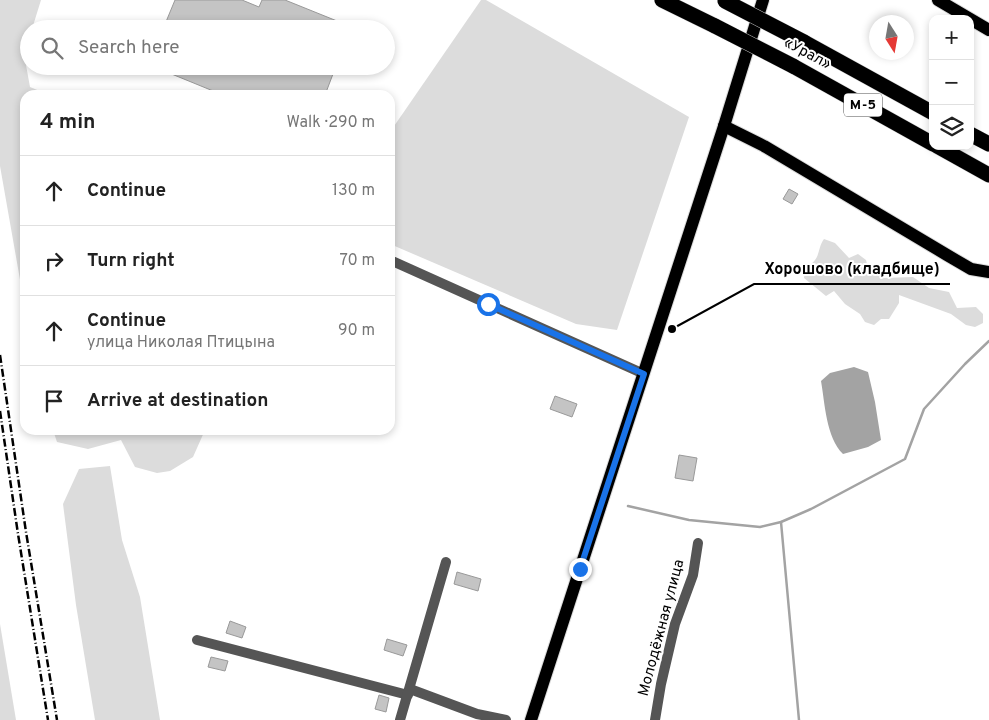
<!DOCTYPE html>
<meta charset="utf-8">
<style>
:root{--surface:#fff;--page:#f2f2f2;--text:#222;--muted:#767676;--line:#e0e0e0}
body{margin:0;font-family:Overpass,sans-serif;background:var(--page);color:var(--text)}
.controls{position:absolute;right:15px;top:15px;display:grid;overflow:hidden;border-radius:10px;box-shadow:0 2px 8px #0003}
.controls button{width:45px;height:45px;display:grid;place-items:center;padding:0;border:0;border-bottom:1px solid var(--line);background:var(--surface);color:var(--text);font:25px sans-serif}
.compass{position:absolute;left:869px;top:15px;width:45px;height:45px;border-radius:50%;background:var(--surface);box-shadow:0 2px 8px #0003;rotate:169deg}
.stop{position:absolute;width:15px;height:15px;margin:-11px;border:4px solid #1a73e8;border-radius:50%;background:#fff}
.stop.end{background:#1a73e8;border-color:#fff;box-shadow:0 1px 5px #0008}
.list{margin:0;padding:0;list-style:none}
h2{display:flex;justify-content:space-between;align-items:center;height:65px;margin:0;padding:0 20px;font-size:21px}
h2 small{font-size:16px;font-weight:400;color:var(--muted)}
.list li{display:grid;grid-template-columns:32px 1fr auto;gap:15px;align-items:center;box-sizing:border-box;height:70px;padding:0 20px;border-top:1px solid var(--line)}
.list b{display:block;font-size:19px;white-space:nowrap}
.list p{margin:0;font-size:16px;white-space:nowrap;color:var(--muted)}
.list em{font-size:16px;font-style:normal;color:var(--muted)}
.icon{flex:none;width:28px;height:28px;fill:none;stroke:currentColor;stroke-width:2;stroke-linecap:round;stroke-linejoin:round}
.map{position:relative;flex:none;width:989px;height:720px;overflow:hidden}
.search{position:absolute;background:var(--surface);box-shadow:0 2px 8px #0003;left:20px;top:20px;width:375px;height:55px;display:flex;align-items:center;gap:12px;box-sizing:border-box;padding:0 18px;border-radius:28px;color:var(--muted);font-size:19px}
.panel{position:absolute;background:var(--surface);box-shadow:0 2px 8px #0003;left:20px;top:90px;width:375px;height:345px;border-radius:15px}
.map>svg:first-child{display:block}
.green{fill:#dcdcdc}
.water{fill:#a3a3a3}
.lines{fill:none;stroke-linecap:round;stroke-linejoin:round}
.stream{stroke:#a3a3a3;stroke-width:2.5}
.building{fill:#c4c4c4;stroke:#999}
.primary-casing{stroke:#dbdbdb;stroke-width:14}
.highway-casing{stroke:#dbdbdb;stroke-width:16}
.street{stroke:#555;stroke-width:10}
.primary{stroke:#000;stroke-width:12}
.highway{stroke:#000;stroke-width:15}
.rail{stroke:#000;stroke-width:2.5;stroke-dasharray:8 2.5 1 2.5;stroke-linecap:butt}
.highway-bridge-casing{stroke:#dbdbdb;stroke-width:16;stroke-linecap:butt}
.highway-bridge{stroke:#000;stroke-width:15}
.route{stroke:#1a73e8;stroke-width:6}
.labels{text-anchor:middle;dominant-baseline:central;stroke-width:4;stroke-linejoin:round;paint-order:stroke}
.shield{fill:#fff;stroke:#4c4c4c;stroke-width:1}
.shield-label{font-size:14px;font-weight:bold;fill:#000}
.street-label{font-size:15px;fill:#000;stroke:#fff}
.leader{fill:none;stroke:#000;stroke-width:2}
.callout-dot{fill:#000;stroke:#fff;stroke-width:2}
.callout-label{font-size:16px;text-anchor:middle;font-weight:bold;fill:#000;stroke:#fff;stroke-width:4;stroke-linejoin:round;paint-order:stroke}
</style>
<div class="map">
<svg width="989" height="720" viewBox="0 0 989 720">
<rect width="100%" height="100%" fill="#fff"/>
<g class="green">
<path d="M0,0h41l-9,29h-3v10l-5,15 6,33 17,7 43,-3 2,4h-67v213l-25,-142z"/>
<path d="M481,0h5l203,117 -72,213 -41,-6 -186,-80v-112z"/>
<path d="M824,239l11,4 14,15 9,-4 8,6 2,8 16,10 29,-1 16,11 20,4 8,16 19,-1 7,7v9l-8,4 -9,-2 -15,-11 -52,-19v8l-10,16h-8l-7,6 -9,-3 -5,-8 -15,-10 -11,-13 -8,5 -22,-18c2,-15 11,-13 14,-24 2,-6 2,-9 6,-15z"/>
<path d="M53,430h152l-12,27 -23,14 -13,2 -22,-6 -14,-27 -33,9 -31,-7z"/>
<path d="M110,466l12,74 18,57 20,123h-65l-19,-115 -13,-101 16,-35z"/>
<path d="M0,624l16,96h-16z"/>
</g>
<path class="water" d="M854,367l14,5 7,30 6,38 -13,7 -25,7c-17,-17 -18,-50 -22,-73l9,-8z"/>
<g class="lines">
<g class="stream">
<path d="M628,506l61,14 71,7 21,-5 30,-13 94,-50 19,-50 41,-45 24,-23"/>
<path d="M781,522l18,198"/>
</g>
</g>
<g class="building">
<path d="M175,0h67l17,7 3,-7h23l57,23 -2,6h-177z"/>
<path d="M152,66h184l-11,29h-102z"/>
<path d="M789,189l9,5 -6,10 -9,-5z"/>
<path d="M555,396l22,8 -5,13 -22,-8z"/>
<path d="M679,455l18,3 -4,23 -18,-3z"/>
<path d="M457,572l24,7 -3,12 -24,-7z"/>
<path d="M230,621l16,6 -4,11 -16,-5z"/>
<path d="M387,639l20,6 -4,11 -19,-6z"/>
<path d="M211,657l17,4 -3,10 -17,-4z"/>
<path d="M379,695l10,3 -3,14 -11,-3z"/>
</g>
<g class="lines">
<defs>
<g id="primary">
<path d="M938,0l51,30"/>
<path d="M724,126l40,20 183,109 24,14 18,3"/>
<path d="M531,720l193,-594 39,-126"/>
</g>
<g id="highway">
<path d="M662,0l53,26"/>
<path d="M804,42l129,71"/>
<path d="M793,66l140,78"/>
<path d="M970,134l19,10"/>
<path d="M937,146l52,29"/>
</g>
</defs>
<use href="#primary" class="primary-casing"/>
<use href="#highway" class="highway-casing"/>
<g class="street">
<path d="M390,260l254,114"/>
<path d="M197,640l211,55"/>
<path d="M410,689l67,25 29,6"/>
<path d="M400,720l46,-158"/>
<path d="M655,720l6,-36 14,-60 18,-49 5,-32"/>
</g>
<use href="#primary" class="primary"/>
<use href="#highway" class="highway"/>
<g class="rail">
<path d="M0,355l26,177 31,188"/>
<path d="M0,411l18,123 30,186"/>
</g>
<defs>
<g id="highway-bridge">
<path d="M725,1l79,41"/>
<path d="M715,26l78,40"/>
</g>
</defs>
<use href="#highway-bridge" class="highway-bridge-casing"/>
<use href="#highway-bridge" class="highway-bridge"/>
</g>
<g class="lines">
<path class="route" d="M488,304l156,70 -64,195"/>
</g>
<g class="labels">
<rect class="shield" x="844" y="93.5" width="38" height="23" rx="4"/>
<g class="shield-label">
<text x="863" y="105">М-5</text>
</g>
<g class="street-label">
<text transform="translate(807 54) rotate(28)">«Урал»</text>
<text transform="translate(662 628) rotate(-75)">Молодёжная улица</text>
</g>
</g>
<path class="leader" d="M672 329L754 284H950"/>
<circle class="callout-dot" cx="672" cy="329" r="5"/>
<g class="callout-label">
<text x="852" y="274">Хорошово (кладбище)</text>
</g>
</svg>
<div class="controls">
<button>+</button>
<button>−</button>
<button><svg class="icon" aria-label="layers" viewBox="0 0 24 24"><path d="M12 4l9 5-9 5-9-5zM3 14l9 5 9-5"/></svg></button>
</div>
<svg class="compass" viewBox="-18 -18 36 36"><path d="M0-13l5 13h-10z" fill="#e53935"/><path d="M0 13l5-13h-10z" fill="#767676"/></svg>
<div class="stop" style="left:488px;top:304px"></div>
<div class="stop end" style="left:580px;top:569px"></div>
<div class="search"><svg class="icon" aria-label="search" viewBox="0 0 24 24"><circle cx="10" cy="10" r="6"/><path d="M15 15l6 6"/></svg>Search here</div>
<section class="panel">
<h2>4 min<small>Walk · 290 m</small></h2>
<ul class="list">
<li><svg class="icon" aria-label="ahead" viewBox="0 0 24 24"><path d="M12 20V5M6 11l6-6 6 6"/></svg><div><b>Continue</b></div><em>130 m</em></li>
<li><svg class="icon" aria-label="right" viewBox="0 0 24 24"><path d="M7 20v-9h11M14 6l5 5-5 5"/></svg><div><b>Turn right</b></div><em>70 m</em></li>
<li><svg class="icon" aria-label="ahead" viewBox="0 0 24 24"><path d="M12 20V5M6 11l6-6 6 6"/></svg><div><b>Continue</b><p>улица Николая Птицына</p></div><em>90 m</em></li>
<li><svg class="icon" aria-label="arrive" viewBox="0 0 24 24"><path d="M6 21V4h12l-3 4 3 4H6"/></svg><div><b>Arrive at destination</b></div></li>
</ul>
</section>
</div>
